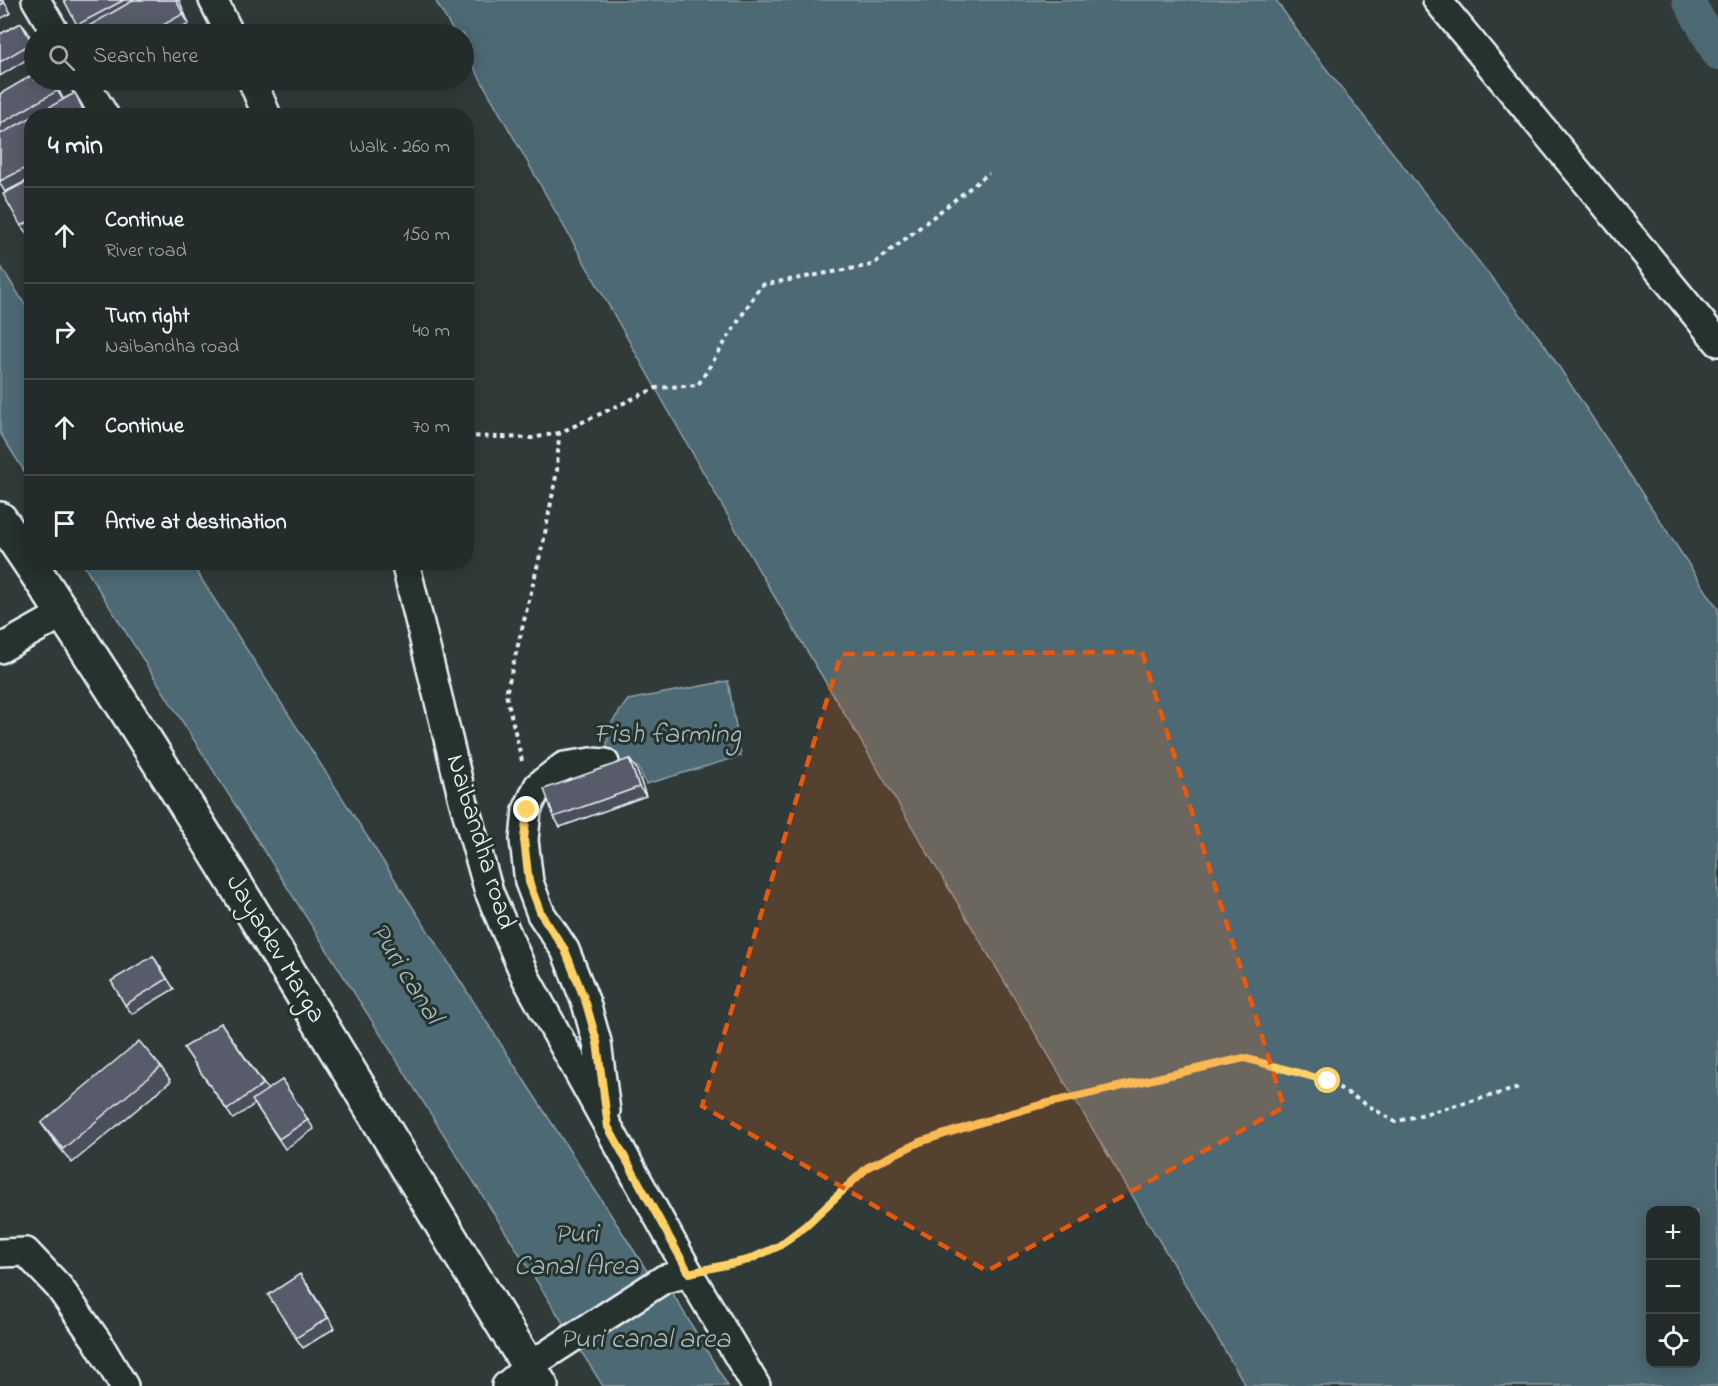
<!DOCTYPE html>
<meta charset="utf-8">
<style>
:root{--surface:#242c2b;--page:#2c3433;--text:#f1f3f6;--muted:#a3a7a9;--line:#414847}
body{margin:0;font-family:"Indie Flower",sans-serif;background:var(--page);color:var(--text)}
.controls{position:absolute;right:18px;bottom:18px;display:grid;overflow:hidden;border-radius:12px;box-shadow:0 3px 15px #0003}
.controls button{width:54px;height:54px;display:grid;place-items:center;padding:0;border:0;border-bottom:2px solid var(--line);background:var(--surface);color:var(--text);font:30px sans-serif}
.stop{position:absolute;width:18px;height:18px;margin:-14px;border:4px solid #ffd166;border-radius:50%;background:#fff}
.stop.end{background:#ffd166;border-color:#fff;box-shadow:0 2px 6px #0008}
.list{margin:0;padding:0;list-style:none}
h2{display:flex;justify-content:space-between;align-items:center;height:78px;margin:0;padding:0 24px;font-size:26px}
h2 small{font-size:20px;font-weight:400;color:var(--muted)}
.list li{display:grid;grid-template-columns:39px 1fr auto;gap:18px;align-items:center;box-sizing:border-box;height:96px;padding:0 24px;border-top:2px solid var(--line)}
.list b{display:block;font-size:22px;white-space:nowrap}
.list p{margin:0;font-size:20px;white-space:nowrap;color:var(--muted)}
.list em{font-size:20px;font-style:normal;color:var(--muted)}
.icon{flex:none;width:33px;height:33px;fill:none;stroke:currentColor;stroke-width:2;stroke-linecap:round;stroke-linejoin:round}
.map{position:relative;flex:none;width:1718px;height:1386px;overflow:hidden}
.search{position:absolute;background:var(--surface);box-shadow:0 3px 15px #0003;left:24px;top:24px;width:450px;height:66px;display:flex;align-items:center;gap:15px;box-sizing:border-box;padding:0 21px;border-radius:33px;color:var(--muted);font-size:22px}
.panel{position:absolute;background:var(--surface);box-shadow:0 3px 15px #0003;left:24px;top:108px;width:450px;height:462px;border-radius:24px}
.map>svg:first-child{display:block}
.water{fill:#4e6973;stroke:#8c9fa8;stroke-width:1.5;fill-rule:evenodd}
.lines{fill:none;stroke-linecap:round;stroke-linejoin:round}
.canal{stroke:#4e6973;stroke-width:32}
.minor-casing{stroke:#e8f1f8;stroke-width:32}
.secondary-casing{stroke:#e8f1f8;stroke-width:38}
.path{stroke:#e8f1f8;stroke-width:4;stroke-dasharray:4.5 4.5;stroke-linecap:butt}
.minor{stroke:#26332d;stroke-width:27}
.secondary{stroke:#26332d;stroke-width:33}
.wall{fill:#4c4f5b;stroke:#e8f1f8;stroke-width:1.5}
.shaded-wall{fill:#3e404a;stroke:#e8f1f8;stroke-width:1.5}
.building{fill:#585c6a;stroke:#e8f1f8;stroke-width:1.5}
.route{stroke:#ffd166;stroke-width:8}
.marked{fill:#e8590c;fill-opacity:0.2;stroke:#e8590c;stroke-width:4.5;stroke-dasharray:12 8;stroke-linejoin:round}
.labels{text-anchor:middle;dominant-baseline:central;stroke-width:6;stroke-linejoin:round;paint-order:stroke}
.street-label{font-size:27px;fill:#e8f1f8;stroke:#26332d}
.water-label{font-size:28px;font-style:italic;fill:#aabbc3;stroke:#26332d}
</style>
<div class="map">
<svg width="1718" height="1386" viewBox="0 0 1718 1386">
<rect width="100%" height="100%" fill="#303b39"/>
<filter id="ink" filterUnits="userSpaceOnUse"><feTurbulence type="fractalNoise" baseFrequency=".0167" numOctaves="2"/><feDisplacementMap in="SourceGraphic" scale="12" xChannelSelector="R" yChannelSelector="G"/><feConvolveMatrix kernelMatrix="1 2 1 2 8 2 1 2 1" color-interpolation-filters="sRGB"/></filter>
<g filter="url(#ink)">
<g class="water">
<path d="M435,0h841l29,42 239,302 174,265v777h-472l-485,-812 -297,-524v-16h-9zM1696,1210v154h-46v-154z"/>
<path d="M0,265l31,49v168l-31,-49z"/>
<path d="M82,563h109l458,711 15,5 64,107h-125z"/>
<path d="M728,681l13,75 -95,28 -8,-17 -28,6 -5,-10 4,-37 19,-26z"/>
</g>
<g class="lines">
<path class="canal" d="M1688,0l30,54"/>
<defs>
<g id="minor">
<path d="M36,0l20,34"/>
<path d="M213,0l17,34"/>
<path d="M1437,0l281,342"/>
<path d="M83,80l22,36"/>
<path d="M252,80l15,36"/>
<path d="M405,562l58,238 26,92 37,86 163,295 67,113"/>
<path d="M0,649l64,-36"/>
<path d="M605,763l-14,-1 -27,4 -26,20 -11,24 -3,30 5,42 12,32 24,36 21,53 11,39 9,69"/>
<path d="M0,1253l26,-1 33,35 38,54 27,45"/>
<path d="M506,1386l23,-20 135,-87 25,-6"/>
</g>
<path id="secondary" d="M0,519c192,281 361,577 541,867"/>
</defs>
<use href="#minor" class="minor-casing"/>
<use href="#secondary" class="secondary-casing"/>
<g class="path">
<path d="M466,436l66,2 26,-5"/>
<path d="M522,761l-16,-67 38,-155 13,-68 2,-38 97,-45 42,-3 63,-100 111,-20 117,-92"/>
<path d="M719,1266l29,-6 31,-14 26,-20 63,-59 52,-25 120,-37 204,-47 84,23 67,41 124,-34"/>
</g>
<use href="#minor" class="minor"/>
<use href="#secondary" class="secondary"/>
</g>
<g class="wall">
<path d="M0,0h3l8,13 -11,6z"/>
<path d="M64,0h115l10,24 -19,10h-88z"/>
<path d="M21,23l13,22v10l-34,21v-42z"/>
<path d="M34,80h20l9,19 12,-6 6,10 7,13h-56v62l-27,14 -5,-8v-90z"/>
<path d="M32,179v54l-4,2 -7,-9z"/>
<path d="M629,759l7,9 10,28 -86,31 -6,-10z"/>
<path d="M153,956l21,33 -42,25 -7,-9z"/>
<path d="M221,1023l47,67 14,-10 32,49 -29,20 -30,-45 -22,15 -49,-71z"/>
<path d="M161,1067l10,14 -99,82 -21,-26 -10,-14z"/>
<path d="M307,1284l28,44 -32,20 -7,-10z"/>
</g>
<g class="shaded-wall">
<path d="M176,0h3l10,24 -6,-10z"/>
<path d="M21,23l7,9 6,14 -2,-3z"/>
<path d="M52,80h2l10,21 -7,-10z"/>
<path d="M75,93l6,10 7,13h-2z"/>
<path d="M629,759l7,9 10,28 -7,-9z"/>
</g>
<g class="building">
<path d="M0,0h2l2,3 -4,2z"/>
<path d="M64,0h60l-47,25z"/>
<path d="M134,0h42l7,14 -36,20h-65l-2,-3z"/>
<path d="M21,23l11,20 -32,19v-28z"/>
<path d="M34,74v6h18l5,11 -57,33v-30z"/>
<path d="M75,93l11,23h-53z"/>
<path d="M32,117v48l-32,16v-47z"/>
<path d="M32,179v41l-11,6 -18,-32z"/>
<path d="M629,759l10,28 -85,30 -10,-28z"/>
<path d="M153,956l14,23 -42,26 -14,-24z"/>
<path d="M221,1023l42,61 -36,26 -43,-62z"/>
<path d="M139,1041l22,26 -98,82 -22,-26z"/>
<path d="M282,1080l26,40 -29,19 -27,-39z"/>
<path d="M300,1274l28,44 -32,20 -28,-43z"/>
</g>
</g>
<g class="lines" filter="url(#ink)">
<path class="route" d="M527,810l-3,30 5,42 12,32 24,36 21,53 11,39 11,85 81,146 59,-13 31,-14 26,-20 63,-59 52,-25 78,-25 42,-12 204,-47 84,23"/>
</g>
<path class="marked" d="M1142,652l142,455 -297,164 -285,-165 139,-452z"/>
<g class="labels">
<g class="street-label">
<text transform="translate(480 842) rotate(73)">Naibandha road</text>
<text transform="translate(275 949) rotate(59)">Jayadev Marga</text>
</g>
<g class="water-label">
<text x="667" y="735">Fish farming</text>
<text transform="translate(405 974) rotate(58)">Puri canal</text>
<text x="576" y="1235">Puri<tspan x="576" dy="32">Canal Area</tspan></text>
<text x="645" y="1340">Puri canal area</text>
</g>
</g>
</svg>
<div class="controls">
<button>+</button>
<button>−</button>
<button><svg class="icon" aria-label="locate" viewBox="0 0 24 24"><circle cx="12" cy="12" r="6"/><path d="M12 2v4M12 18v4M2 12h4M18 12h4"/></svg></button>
</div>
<div class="stop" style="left:1328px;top:1081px"></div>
<div class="stop end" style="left:527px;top:810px"></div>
<div class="search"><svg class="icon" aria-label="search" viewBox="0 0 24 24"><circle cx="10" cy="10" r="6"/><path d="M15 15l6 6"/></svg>Search here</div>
<section class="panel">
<h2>4 min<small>Walk · 260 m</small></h2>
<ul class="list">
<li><svg class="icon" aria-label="ahead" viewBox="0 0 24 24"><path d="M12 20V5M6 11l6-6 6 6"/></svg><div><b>Continue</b><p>River road</p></div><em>150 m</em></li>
<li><svg class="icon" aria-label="right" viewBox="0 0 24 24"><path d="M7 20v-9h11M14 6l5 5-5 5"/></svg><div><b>Turn right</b><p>Naibandha road</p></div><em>40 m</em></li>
<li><svg class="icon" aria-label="ahead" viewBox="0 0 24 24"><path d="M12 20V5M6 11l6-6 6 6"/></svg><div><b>Continue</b></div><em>70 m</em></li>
<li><svg class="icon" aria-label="arrive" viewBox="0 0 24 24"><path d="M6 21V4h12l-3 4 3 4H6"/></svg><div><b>Arrive at destination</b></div></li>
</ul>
</section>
</div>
